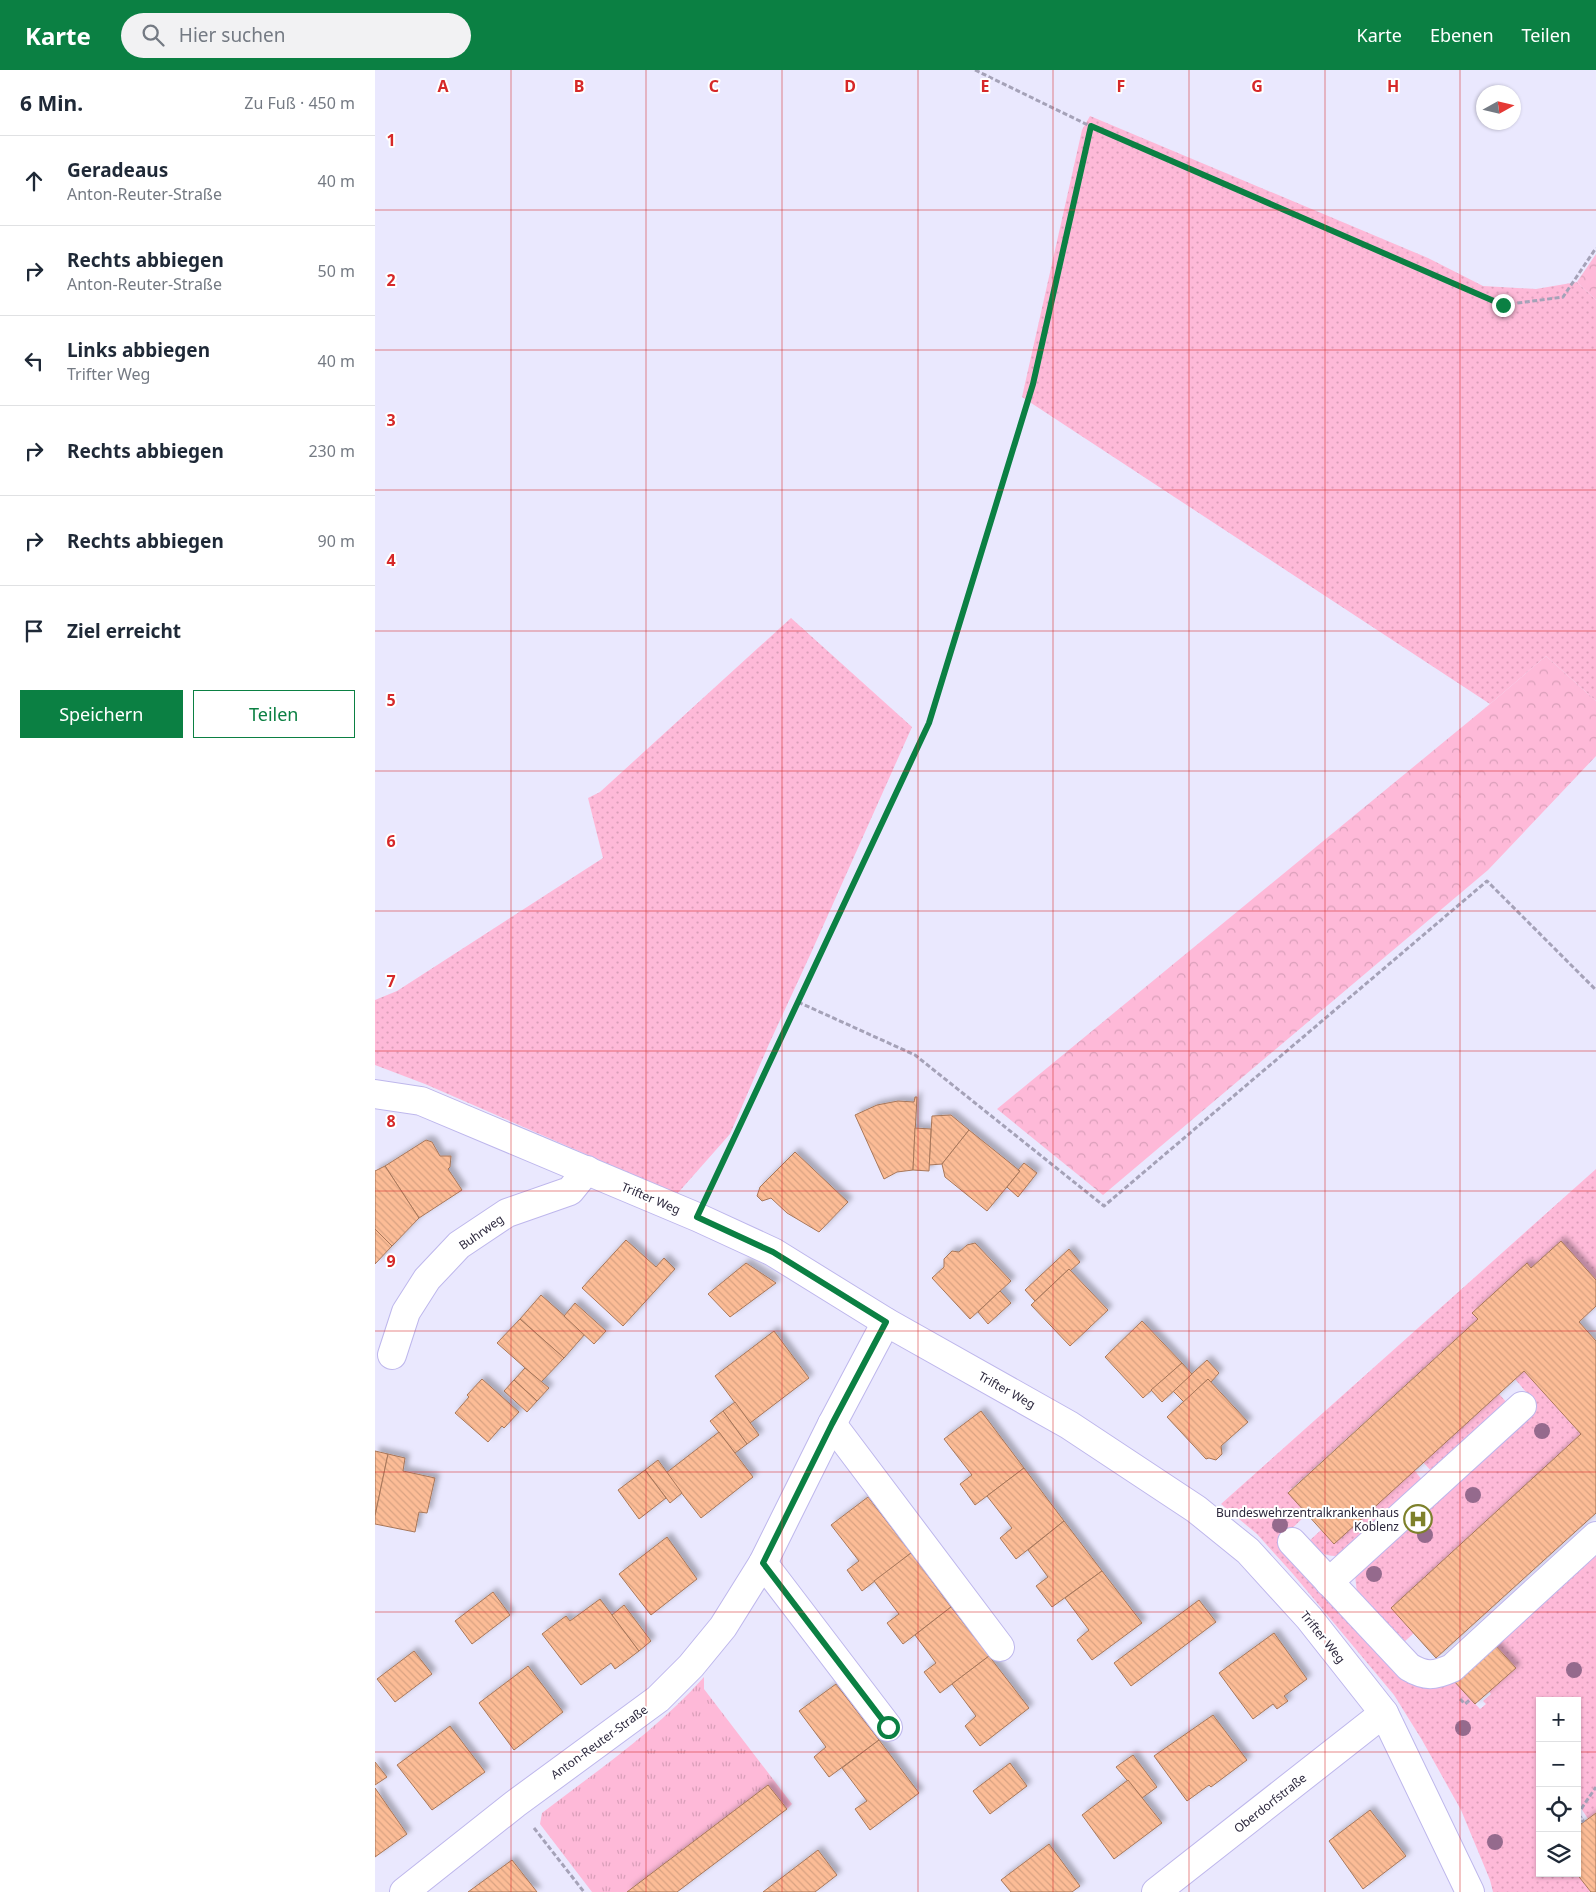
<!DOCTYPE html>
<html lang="de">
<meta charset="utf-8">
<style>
:root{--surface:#fff;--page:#f2f2f3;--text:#1f2937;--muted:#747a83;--line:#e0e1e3;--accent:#0b8043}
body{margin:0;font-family:"Noto Sans",sans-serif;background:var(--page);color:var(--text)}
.controls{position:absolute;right:15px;bottom:15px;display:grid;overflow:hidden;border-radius:0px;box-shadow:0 1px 4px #0004}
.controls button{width:45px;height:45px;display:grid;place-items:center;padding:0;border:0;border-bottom:1px solid var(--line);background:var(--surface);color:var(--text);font:25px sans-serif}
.compass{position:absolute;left:1101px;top:15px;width:45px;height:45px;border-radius:50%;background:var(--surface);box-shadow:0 1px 4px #0004;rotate:82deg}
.stop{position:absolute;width:15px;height:15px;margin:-11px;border:4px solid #0b8043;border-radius:50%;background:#fff}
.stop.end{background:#0b8043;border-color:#fff;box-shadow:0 1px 5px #0008}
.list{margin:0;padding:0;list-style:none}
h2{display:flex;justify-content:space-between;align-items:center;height:65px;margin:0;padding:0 20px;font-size:21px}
h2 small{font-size:16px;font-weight:400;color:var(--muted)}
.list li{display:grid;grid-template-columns:32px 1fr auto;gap:15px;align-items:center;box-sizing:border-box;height:90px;padding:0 20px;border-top:1px solid var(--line)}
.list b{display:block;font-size:19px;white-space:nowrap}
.list p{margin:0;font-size:16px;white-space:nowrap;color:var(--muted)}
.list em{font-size:16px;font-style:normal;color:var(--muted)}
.actions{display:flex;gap:10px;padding:15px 20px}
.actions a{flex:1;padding:11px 0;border:1px solid var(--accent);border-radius:0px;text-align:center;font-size:18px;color:var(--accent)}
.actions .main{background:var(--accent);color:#fff}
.icon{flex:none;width:28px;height:28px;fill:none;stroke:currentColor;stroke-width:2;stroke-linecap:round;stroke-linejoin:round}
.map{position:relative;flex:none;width:1221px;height:1822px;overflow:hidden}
header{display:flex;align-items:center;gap:30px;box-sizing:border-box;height:70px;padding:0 25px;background:var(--accent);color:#fff}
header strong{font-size:24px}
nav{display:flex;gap:28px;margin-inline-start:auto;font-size:18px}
.search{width:350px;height:45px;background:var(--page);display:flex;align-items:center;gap:12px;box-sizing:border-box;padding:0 18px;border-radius:28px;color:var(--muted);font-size:19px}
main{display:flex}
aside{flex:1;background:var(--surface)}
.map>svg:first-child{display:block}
.grass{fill:url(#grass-dots)}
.forest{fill:url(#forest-crowns)}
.park{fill:url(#park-tufts)}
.building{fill:url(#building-back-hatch);stroke:#a8775a;filter:url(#shadow)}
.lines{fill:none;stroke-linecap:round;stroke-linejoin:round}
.minor-casing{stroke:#beb7ec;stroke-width:30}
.path{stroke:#a5a2b8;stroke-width:3;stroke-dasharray:5 2.5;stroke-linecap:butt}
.minor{stroke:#fff;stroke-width:28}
.path-bridge{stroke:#a5a2b8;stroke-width:3;stroke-dasharray:5 2.5;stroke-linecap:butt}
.tree{fill:#956a8d}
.route{stroke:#0b8043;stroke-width:6}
.grid{fill:none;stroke:#d62828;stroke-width:1;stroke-opacity:0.55}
.labels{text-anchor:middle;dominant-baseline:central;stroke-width:4;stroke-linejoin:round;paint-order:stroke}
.street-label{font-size:12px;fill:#2c283d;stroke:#fff}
.poi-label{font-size:12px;fill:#2c283d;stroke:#fff;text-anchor:end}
.grid-label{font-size:16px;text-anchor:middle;font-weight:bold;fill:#d62828;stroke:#fff;stroke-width:4;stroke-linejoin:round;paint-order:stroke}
</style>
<header>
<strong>Karte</strong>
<div class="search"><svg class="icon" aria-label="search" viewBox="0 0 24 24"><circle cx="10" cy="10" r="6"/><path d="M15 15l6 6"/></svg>Hier suchen</div>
<nav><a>Karte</a><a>Ebenen</a><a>Teilen</a></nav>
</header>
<main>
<aside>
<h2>6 Min.<small>Zu Fuß · 450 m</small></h2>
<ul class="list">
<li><svg class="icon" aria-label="ahead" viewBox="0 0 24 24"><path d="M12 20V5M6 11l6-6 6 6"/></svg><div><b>Geradeaus</b><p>Anton-Reuter-Straße</p></div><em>40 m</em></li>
<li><svg class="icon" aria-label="right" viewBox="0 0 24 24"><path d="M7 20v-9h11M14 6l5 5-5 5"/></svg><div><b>Rechts abbiegen</b><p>Anton-Reuter-Straße</p></div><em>50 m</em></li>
<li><svg class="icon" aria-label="left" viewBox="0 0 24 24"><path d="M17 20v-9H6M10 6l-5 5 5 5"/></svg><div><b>Links abbiegen</b><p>Trifter Weg</p></div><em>40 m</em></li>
<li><svg class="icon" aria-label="right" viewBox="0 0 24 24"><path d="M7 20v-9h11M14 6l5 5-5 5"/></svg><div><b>Rechts abbiegen</b></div><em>230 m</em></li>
<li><svg class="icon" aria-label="right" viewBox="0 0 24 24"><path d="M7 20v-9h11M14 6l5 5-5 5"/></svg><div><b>Rechts abbiegen</b></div><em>90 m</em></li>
<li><svg class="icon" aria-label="arrive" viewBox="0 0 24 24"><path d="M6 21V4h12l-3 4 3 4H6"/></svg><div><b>Ziel erreicht</b></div></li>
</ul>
<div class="actions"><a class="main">Speichern</a><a>Teilen</a></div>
</aside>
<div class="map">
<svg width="1221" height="1822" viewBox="0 0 1221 1822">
<defs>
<pattern id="grass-dots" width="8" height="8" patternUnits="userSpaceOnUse" patternTransform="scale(1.25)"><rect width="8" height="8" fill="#feb9d8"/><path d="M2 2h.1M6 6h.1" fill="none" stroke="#da9fba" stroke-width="1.8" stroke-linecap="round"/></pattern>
<pattern id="forest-crowns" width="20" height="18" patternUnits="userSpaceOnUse" patternTransform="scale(1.25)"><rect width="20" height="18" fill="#feb9d8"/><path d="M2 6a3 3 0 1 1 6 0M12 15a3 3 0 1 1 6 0" fill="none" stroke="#da9fba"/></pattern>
<pattern id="park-tufts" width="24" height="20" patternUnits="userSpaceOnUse" patternTransform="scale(1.25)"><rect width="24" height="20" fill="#feb9d8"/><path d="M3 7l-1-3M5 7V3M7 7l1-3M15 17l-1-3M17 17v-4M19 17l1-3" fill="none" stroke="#da9fba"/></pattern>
<pattern id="building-back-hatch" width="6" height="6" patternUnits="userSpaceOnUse" patternTransform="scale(1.25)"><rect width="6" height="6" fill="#fcbc96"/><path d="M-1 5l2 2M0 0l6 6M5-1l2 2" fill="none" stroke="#d8a282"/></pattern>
<filter id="shadow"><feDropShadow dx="4.5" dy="-4.5" stdDeviation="2.5" flood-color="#0004"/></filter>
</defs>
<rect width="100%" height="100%" fill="#eae8fe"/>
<g class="grass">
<path d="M715,46l338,142 55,28 53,3 41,-7 19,18v401l-50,-45 -56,48 -468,-307 60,-267z"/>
<path d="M416,548l121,109 -101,226 -42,91 -39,90 -53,60 -252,-110 -50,-19v-65l22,-9 206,-133 -15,-60 12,-6z"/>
<path d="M1221,1099v111l-35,-39 -30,27 -4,-5 -49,56 -190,173 19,22 -26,25 119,134 53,7 27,29 6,-5 -3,-3 8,-7 -2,-3 27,-23 -22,-24 102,-91v260l-8,6 -7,-11 -4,3v-110h-37v172h36l15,19h-98l-3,-12 -29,-70 -39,-70 -28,-45 -101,-121 -36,-40 -36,-30z"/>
<path d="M1149,1301l57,63 -190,174 23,25 -11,10 -46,-50 -2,-18 177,-176 -17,-20z"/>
<path d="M1124,1324l10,11 -75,69 -11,-12z"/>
<path d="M1039,1400l10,12 -80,73c-16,3 -24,-1 -36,-13l13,-12 12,13z"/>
</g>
<g class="forest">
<path d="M1221,184v46l-19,-18z"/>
<path d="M1171,586l50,45v55l-108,114 -385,325 -106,-86 493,-405z"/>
</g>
<path class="park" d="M329,1607v12l88,115 -5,5 -19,-24 -141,107h-35l-52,-68 2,-11c56,-43 115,-83 162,-136z"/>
<g class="building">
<path d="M540,1027h2l-4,73 -16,2 -13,7 -29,-64 22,-10 21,-4 16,1z"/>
<path d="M576,1045l18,15 -27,34 -13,1 3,-49z"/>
<path d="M540,1058l16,1 -2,42 -16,-1z"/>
<path d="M594,1060l51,41 -33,40 -42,-34 -3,-13z"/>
<path d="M51,1070l6,2 8,14h11l-1,11 -2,2 14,21 -43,28 -34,-52z"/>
<path d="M420,1082l53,50 -29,30 -32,-19 -16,-15 -9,3 -5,-5 3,-9z"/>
<path d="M649,1093l13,10 -19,24 -11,-10 13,-16 -2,-1z"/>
<path d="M10,1096l34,52 -27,28 -17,-17v-58z"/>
<path d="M0,1159l17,17 -17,18z"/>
<path d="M251,1170l30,27 8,-9 11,11 -52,57 -41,-38z"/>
<path d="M1186,1171l35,39v26l-17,16 17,19v172l-160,145 -45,-50 190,-174 -57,-63 -190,173 -46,-51 190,-174 -6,-6 55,-50 4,5z"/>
<path d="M600,1173l36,38 -41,38 -38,-41 12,-11v-8l8,-8 7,1 8,-7z"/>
<path d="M694,1179l11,13 -10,9 -1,-2 -34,32 -10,-11z"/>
<path d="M371,1193l30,20 -46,34 -22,-23z"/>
<path d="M694,1199l39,41 -38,36 -39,-41z"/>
<path d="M625,1221l11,12 -23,21 -10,-12z"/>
<path d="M166,1225l44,39 -21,24 -44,-39z"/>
<path d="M200,1233l31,28 -12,13 -30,-28z"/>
<path d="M145,1249l44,39 -23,24 -44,-39z"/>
<path d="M767,1251l40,42 -39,35 -38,-41z"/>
<path d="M399,1261l35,47 -59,45 -35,-47z"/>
<path d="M832,1290l12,13 -8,9 -3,-3 -24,23 -11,-11z"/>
<path d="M807,1293l10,11 -30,28 -11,-12z"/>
<path d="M150,1298l24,20 -12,13 -23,-21z"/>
<path d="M107,1309l37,33 -15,16 -2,-2 -14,16 -33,-29 14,-16 -2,-2z"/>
<path d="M833,1309l40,43 -27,24 1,8 -6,6 -7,-2 -3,1 -39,-42z"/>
<path d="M139,1310l23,21 -10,11 -23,-21z"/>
<path d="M360,1332l24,33 -12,9 -24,-33z"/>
<path d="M348,1341l24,33 -12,9 -25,-32z"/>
<path d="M606,1341l43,57 -49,37 -15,-21 12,-9 -28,-36z"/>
<path d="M344,1362l34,45 -52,41 -35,-45z"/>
<path d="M0,1381l13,3 -13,62z"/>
<path d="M13,1384l17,4 -2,13 32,7 -8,35 -8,-1 -4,20 -40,-8v-8z"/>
<path d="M283,1390l24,33 -12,10 -25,-33z"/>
<path d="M649,1398l40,53 -48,38 -16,-21 12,-10 -25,-32z"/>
<path d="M270,1400l21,28 -27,21 -21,-29z"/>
<path d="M493,1427l43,56 -49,38 -15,-21 12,-9 -28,-36z"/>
<path d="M689,1451l38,50 -50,36 -16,-21 12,-9 -20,-27z"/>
<path d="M292,1467l30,42 -46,36 -32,-41z"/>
<path d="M536,1483l40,54 -48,37 -16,-21 12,-9 -25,-33z"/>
<path d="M727,1501l40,52 -50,37 -15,-20 12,-10 -24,-32z"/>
<path d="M118,1522l17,23 -38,29 -17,-23z"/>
<path d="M225,1529l39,52 -24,18 -4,-6 -30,22 -39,-51 24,-18 4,5z"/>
<path d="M824,1530l17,22 -85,64 -17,-23z"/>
<path d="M249,1535l27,36 -12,10 -27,-36z"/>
<path d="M576,1537l38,49 -49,37 -16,-21 12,-9 -21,-28z"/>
<path d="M899,1563l33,46 -23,17 4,5 -11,8 -4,-5 -20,15 -34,-46z"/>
<path d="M1119,1574l22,24 -41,36 -22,-24z"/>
<path d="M39,1581l18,23 -37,28 -18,-23z"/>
<path d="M614,1586l40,52 -49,38 -15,-20 11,-10 -24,-32z"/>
<path d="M153,1596l35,46 -49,38 -35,-47z"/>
<path d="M461,1614l43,56 -50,37 -15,-20 12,-10 -27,-36z"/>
<path d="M838,1645l34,45 -36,27 -2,-2 -22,16 -33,-45z"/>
<path d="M75,1656l35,46 -53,38 -35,-45z"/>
<path d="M504,1670l40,53 -49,37 -15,-21 12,-8 -25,-33z"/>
<path d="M758,1685l24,32 -15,11 -26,-31z"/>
<path d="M0,1692l12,15 -12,8z"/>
<path d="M635,1693l17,23 -37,28 -17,-23z"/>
<path d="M753,1710l34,43 -48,36 -32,-44z"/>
<path d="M393,1715l19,24 -110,83h-50z"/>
<path d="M0,1718l32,46 -32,23z"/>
<path d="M995,1740l36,46 -43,33 -34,-48z"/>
<path d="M1221,1743v79h-5l-15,-19 1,-46z"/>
<path d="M674,1774l31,42 -8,6h-61l-10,-12z"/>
<path d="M443,1780l19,25 -22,17h-52z"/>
<path d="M137,1790l25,32h-69z"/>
</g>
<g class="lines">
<defs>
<g id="minor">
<path d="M0,1024l46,7 276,116 76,35 113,70 183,103 127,84 52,42 61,67 75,95 86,179"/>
<path d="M17,1285l14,-43 21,-33 32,-34 48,-32 63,-22 17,-21"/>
<path d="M457,1354l168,223"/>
<path d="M917,1472l117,125c17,10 25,9 43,1l144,-132"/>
<path d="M388,1493l125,164"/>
<path d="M954,1512l193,-176"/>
<path d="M29,1822l111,-88 143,-105 33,-33 32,-39 40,-64 69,-139 54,-102"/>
<path d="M781,1822l228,-179"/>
</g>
</defs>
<use href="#minor" class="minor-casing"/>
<g class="path">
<path d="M600,0l115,56 413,179 60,-8 33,-49"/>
<path d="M423,932l117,53 189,151 383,-325 109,109"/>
<path d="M335,1119l219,-466 104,-339 57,-258"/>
<path d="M1085,1629l5,5 6,-5"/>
<path d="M1203,1744l6,8"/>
<path d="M1202,1745l19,-28"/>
<path d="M159,1758l50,64"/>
</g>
<use href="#minor" class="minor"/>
<g class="path-bridge">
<path d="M1202,1746l3,-2"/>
<path d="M1202,1753l6,-5"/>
</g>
</g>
<g class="tree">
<circle cx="1167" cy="1361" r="8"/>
<circle cx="1098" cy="1425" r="8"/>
<circle cx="905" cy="1455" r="8"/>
<circle cx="1050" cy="1465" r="8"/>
<circle cx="999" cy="1504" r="8"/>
<circle cx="1199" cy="1600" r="8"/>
<circle cx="1088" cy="1658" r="8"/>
<circle cx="1120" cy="1772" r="8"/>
</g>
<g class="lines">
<path class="route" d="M513,1657l-125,-164 69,-139 54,-102 -113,-70 -76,-35 232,-494 104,-339 58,-258 412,179"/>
</g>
<path class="grid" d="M136,0v1822M271,0v1822M407,0v1822M543,0v1822M678,0v1822M814,0v1822M950,0v1822M1085,0v1822M0,140h1221M0,280h1221M0,420h1221M0,561h1221M0,701h1221M0,841h1221M0,981h1221M0,1121h1221M0,1261h1221M0,1402h1221M0,1542h1221M0,1682h1165M1202,1682h19"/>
<defs>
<symbol id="hospital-ring" viewBox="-11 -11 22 22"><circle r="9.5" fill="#fff" stroke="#7e812b" stroke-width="1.5"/><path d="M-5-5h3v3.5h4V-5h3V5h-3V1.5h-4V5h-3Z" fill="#7e812b"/></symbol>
</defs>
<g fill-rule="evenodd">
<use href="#hospital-ring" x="1027" y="1433" width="32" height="32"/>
</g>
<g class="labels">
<g class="street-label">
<text transform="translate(276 1128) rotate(23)">Trifter Weg</text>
<text transform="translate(106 1162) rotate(-35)">Buhrweg</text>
<text transform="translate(632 1320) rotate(29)">Trifter Weg</text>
<text transform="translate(948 1567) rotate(51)">Trifter Weg</text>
<text transform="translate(224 1672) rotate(-36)">Anton-Reuter-Straße</text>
<text transform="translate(895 1733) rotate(-38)">Oberdorfstraße</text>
</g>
<g class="poi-label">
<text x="1024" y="1442">Bundeswehrzentralkrankenhaus<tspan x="1024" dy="14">Koblenz</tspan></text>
</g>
</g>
<g class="grid-label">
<text x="68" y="22">A</text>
<text x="204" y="22">B</text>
<text x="339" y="22">C</text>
<text x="475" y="22">D</text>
<text x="610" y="22">E</text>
<text x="746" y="22">F</text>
<text x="882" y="22">G</text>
<text x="1018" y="22">H</text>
<text x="16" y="76">1</text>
<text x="16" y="216">2</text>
<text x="16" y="356">3</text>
<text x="16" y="496">4</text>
<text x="16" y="636">5</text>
<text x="16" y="777">6</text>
<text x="16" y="917">7</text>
<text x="16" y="1057">8</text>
<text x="16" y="1197">9</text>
</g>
</svg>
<div class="controls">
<button>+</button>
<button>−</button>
<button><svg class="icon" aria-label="locate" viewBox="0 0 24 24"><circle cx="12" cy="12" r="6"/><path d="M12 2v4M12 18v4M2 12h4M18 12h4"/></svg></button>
<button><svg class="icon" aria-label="layers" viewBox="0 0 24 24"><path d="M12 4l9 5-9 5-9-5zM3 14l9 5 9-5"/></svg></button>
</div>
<svg class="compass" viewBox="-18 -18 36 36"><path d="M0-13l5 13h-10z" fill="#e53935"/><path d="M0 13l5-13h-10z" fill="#747a83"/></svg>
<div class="stop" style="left:513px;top:1657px"></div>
<div class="stop end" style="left:1128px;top:235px"></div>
</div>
</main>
